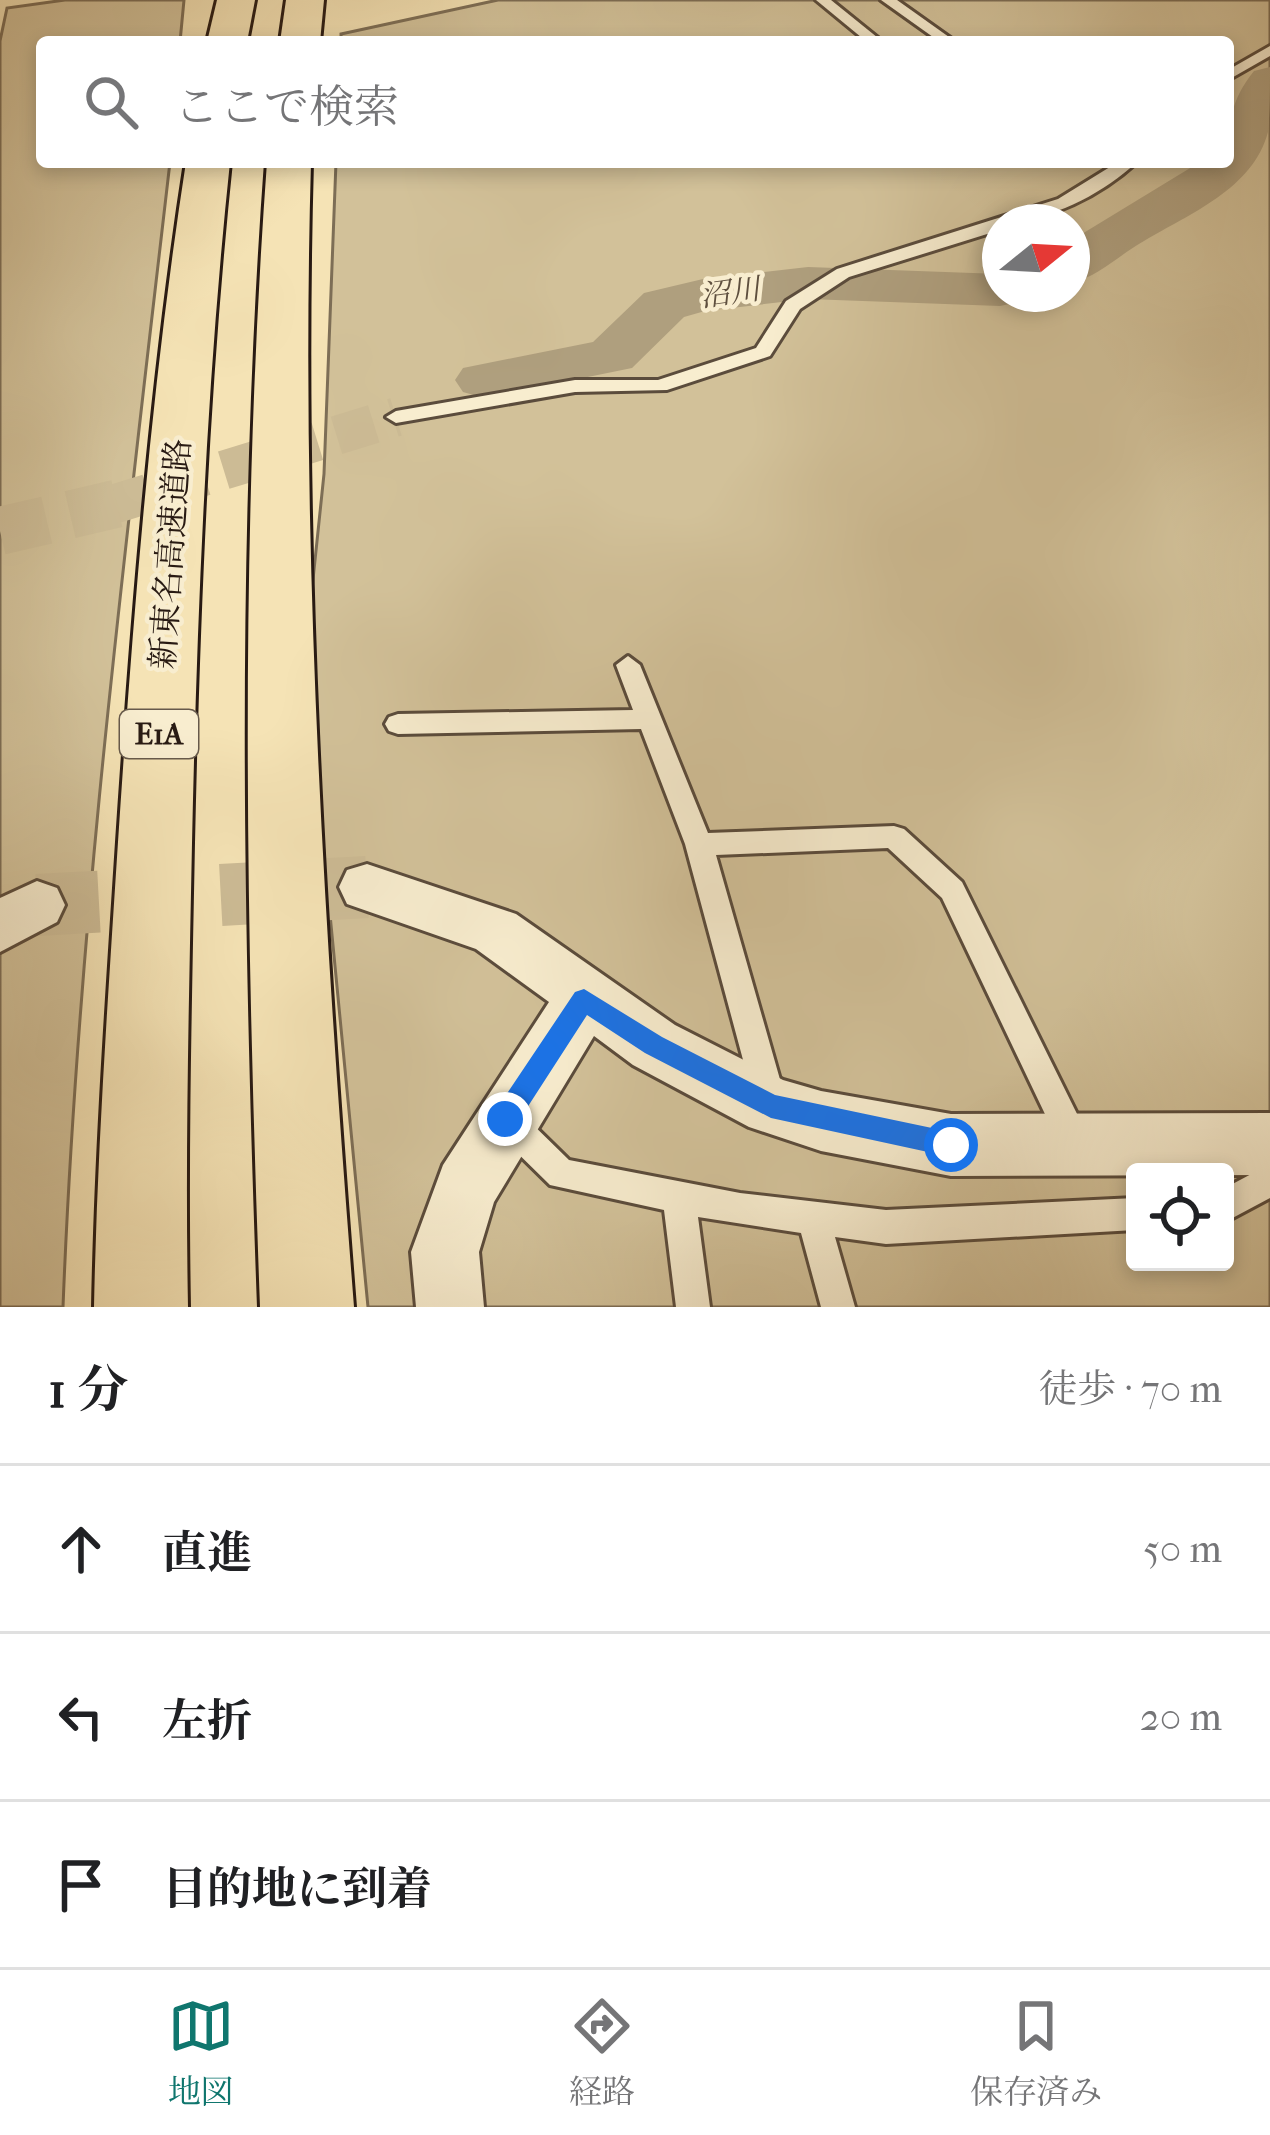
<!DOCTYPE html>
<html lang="ja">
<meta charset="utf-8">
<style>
:root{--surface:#fff;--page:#f2f2f2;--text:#202124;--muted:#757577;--line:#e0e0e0;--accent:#0f766e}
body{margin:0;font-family:"IM FELL French Canon","Noto Serif JP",serif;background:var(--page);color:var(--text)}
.controls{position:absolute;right:36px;bottom:36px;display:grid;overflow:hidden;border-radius:12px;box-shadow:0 6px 18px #0003}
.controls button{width:108px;height:108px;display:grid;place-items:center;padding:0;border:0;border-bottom:3px solid var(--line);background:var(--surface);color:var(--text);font:60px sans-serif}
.compass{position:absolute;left:982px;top:204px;width:108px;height:108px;border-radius:50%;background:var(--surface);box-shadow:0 6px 18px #0003;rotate:72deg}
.stop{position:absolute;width:36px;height:36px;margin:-27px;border:9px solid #1a73e8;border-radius:50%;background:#fff}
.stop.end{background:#1a73e8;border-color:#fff;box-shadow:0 3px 12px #0008}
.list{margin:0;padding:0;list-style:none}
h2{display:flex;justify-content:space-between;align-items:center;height:156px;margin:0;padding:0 48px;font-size:51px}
h2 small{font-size:39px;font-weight:400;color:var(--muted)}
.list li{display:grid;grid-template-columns:78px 1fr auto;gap:36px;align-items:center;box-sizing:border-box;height:168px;padding:0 48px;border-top:3px solid var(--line)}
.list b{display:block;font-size:45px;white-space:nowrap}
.list em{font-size:39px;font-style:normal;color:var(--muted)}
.icon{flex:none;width:66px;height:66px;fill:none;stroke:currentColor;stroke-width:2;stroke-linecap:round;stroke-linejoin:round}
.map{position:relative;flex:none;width:1270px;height:1307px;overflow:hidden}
.search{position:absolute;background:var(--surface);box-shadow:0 6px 18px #0003;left:36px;right:36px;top:36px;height:132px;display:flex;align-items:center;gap:30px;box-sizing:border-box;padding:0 42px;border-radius:12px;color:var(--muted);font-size:45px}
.sheet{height:660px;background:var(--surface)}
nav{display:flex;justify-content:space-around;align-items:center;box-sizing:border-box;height:168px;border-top:3px solid var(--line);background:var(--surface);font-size:33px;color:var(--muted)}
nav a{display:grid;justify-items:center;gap:6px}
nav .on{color:var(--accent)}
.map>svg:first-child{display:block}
.green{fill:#d2c199;stroke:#7d6e56;stroke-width:3;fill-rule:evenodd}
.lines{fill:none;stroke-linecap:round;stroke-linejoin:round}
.river{fill:#af9f7e;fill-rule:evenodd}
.street-tunnel-far2{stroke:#ccbb95;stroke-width:39;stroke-dasharray:39 20;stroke-linecap:butt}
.street-tunnel-far1{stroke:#ccbb95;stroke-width:48;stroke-dasharray:48 24;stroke-linecap:butt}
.street-tunnel{stroke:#ccbb95;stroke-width:62;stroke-dasharray:62 30;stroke-linecap:butt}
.lane-casing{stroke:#5b4c3c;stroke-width:6}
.street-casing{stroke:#5b4c3c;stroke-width:6}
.highway-casing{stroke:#281a13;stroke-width:6}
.lane{fill:#f8edcf;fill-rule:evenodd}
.street{fill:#f8edcf;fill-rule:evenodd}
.highway{fill:#f5e3b5;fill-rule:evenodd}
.route{fill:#1a73e8}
.labels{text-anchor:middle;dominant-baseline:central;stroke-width:9;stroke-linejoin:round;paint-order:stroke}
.far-water-label{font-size:30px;font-style:italic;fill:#5e4f3e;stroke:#f8edcf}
.shield{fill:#f8edcf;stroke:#66594b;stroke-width:3}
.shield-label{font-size:30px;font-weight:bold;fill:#281a13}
.street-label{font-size:33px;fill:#281a13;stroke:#f8edcf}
</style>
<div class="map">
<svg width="1270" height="1307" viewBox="0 0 1270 1307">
<rect width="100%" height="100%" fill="#f5e3b5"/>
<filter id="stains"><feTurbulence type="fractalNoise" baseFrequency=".00167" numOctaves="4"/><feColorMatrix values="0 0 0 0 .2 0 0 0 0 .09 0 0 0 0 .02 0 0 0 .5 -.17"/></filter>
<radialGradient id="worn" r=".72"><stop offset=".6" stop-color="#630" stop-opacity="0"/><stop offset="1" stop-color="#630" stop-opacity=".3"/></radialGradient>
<g class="green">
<path d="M65,0h119l-4,42h-138v120h128c-44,381 -92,762 -107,1145h-63v-1266l7,-33z"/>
<path d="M498,0h772v1307h-902l-63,-651 19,-182 12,-312h892v-120h-887v-8zM1000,222h72v72h-72zM1135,1172h90v90h-90z"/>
</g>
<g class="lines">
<g class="river">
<path d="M1270,67c0,20 0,46 -2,65 -15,57 -79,82 -124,109 -25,14 -45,35 -72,42v-43l128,-78h28c0,-38 2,-61 26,-91z"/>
<path d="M808,267l192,7v20h25l-6,8 -19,4 -192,-7 -103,12 -21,6 -52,51 -148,30 -21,-6 -8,-12 8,-12 130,-26 51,-49 59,-14z"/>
</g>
<path class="street-tunnel-far2" d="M111,505l285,-88"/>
<path class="street-tunnel-far1" d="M0,531l124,-29"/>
<path class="street-tunnel" d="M37,905l330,-18"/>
<defs>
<g id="lane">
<path d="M816,0h15l52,42h-16z"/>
<path d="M881,0h16l59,42h-16z"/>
<path d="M1270,46v10l-42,24v-10z"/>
<path d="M1118,162h19c-36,33 -88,60 -137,60v8l-151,47 -49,32 -30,47 -103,34 -92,2 -179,31 -10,-6 10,-6 179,-31h83l98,-32 30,-47 51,-32 221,-70z"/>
<path d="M628,656l12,9 68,168 186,-7 10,3 58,53 124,250 5,11 -5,11 -11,4 -11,-4 -122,-256 -54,-50 -172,7 69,242 -5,10 -11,5 -11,-5 -5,-10 -68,-253 -44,-115 -243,5 -9,-3 -4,-7 4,-7 9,-3 235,-4 -17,-45z"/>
<path d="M509,1108l11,4 49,48 171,33 146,17 249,-12v32l-249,14 -51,-7 20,70h-34l-20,-74 -103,-16 12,90h-34l-12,-97 -114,-25 -52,-51 -5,-11 5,-11z"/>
<path d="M1270,1164v34l-45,24v-34z"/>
</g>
<g id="street">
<path d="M367,864l149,50 159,111 108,55 38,11 130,23 319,-1v62l-319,1 -130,-25 -72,-24 -116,-62 -39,-29 -100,166 -15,50 5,55h-68l-5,-55 32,-87 106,-163 -73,-53 -129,-45 -8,-17 8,-17z"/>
<path d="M37,881l20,7 8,17 -8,17 -57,30v-54z"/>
</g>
<g id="highway">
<path d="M217,0h38l-8,42h-40z"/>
<path d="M286,0h38l-4,42h-40z"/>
<path d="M186,162h44c-24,227 -33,453 -38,681 -3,155 -7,309 -4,464h-94c3,-155 14,-310 24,-465 15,-227 33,-454 68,-680z"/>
<path d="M267,162h44c-11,383 13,763 43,1145h-94c-14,-382 -21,-763 7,-1145z"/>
</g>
</defs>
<use href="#lane" class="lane-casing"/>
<use href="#street" class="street-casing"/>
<use href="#highway" class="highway-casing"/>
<use href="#lane" class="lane"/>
<use href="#street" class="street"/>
<use href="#highway" class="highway"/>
</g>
<path class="route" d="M584,989l78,48 113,58 176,37 9,4 4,9 -4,9 -9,3 -180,-39 -126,-65 -58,-38 -73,113h-18l-4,-9 4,-9 79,-118z"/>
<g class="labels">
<g class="far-water-label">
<text transform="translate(730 293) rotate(-8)">沼川</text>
</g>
<rect class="shield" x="120" y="710" width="78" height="48" rx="9"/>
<g class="shield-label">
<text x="159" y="734">E1A</text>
</g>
<g class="street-label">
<text transform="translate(171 554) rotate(-86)">新東名高速道路</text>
</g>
</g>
<rect width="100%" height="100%" filter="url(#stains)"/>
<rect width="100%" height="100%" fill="url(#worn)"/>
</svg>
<div class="controls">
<button><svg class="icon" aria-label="locate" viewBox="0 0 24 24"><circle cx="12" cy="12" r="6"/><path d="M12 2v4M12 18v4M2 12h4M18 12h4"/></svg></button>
</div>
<svg class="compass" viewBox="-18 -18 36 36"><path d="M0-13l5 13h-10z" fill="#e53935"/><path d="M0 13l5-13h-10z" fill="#757577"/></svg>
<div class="stop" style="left:951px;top:1145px"></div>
<div class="stop end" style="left:505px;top:1119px"></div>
<div class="search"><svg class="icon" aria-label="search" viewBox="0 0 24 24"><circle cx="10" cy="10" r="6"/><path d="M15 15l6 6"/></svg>ここで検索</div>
</div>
<section class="sheet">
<h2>1 分<small>徒歩 · 70 m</small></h2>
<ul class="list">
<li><svg class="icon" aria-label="ahead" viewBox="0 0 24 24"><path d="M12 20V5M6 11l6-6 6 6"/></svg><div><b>直進</b></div><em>50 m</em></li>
<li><svg class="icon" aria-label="left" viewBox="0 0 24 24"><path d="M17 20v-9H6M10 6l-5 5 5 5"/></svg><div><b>左折</b></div><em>20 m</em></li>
<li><svg class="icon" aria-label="arrive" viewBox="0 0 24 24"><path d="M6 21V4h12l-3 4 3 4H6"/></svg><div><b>目的地に到着</b></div></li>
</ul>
</section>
<nav>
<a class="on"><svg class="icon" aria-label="map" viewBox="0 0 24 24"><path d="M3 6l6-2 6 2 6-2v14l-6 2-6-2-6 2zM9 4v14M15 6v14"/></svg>地図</a>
<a><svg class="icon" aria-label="directions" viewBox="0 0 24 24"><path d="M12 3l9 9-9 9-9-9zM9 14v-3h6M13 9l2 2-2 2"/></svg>経路</a>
<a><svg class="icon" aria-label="saved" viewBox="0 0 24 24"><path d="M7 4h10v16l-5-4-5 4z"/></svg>保存済み</a>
</nav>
